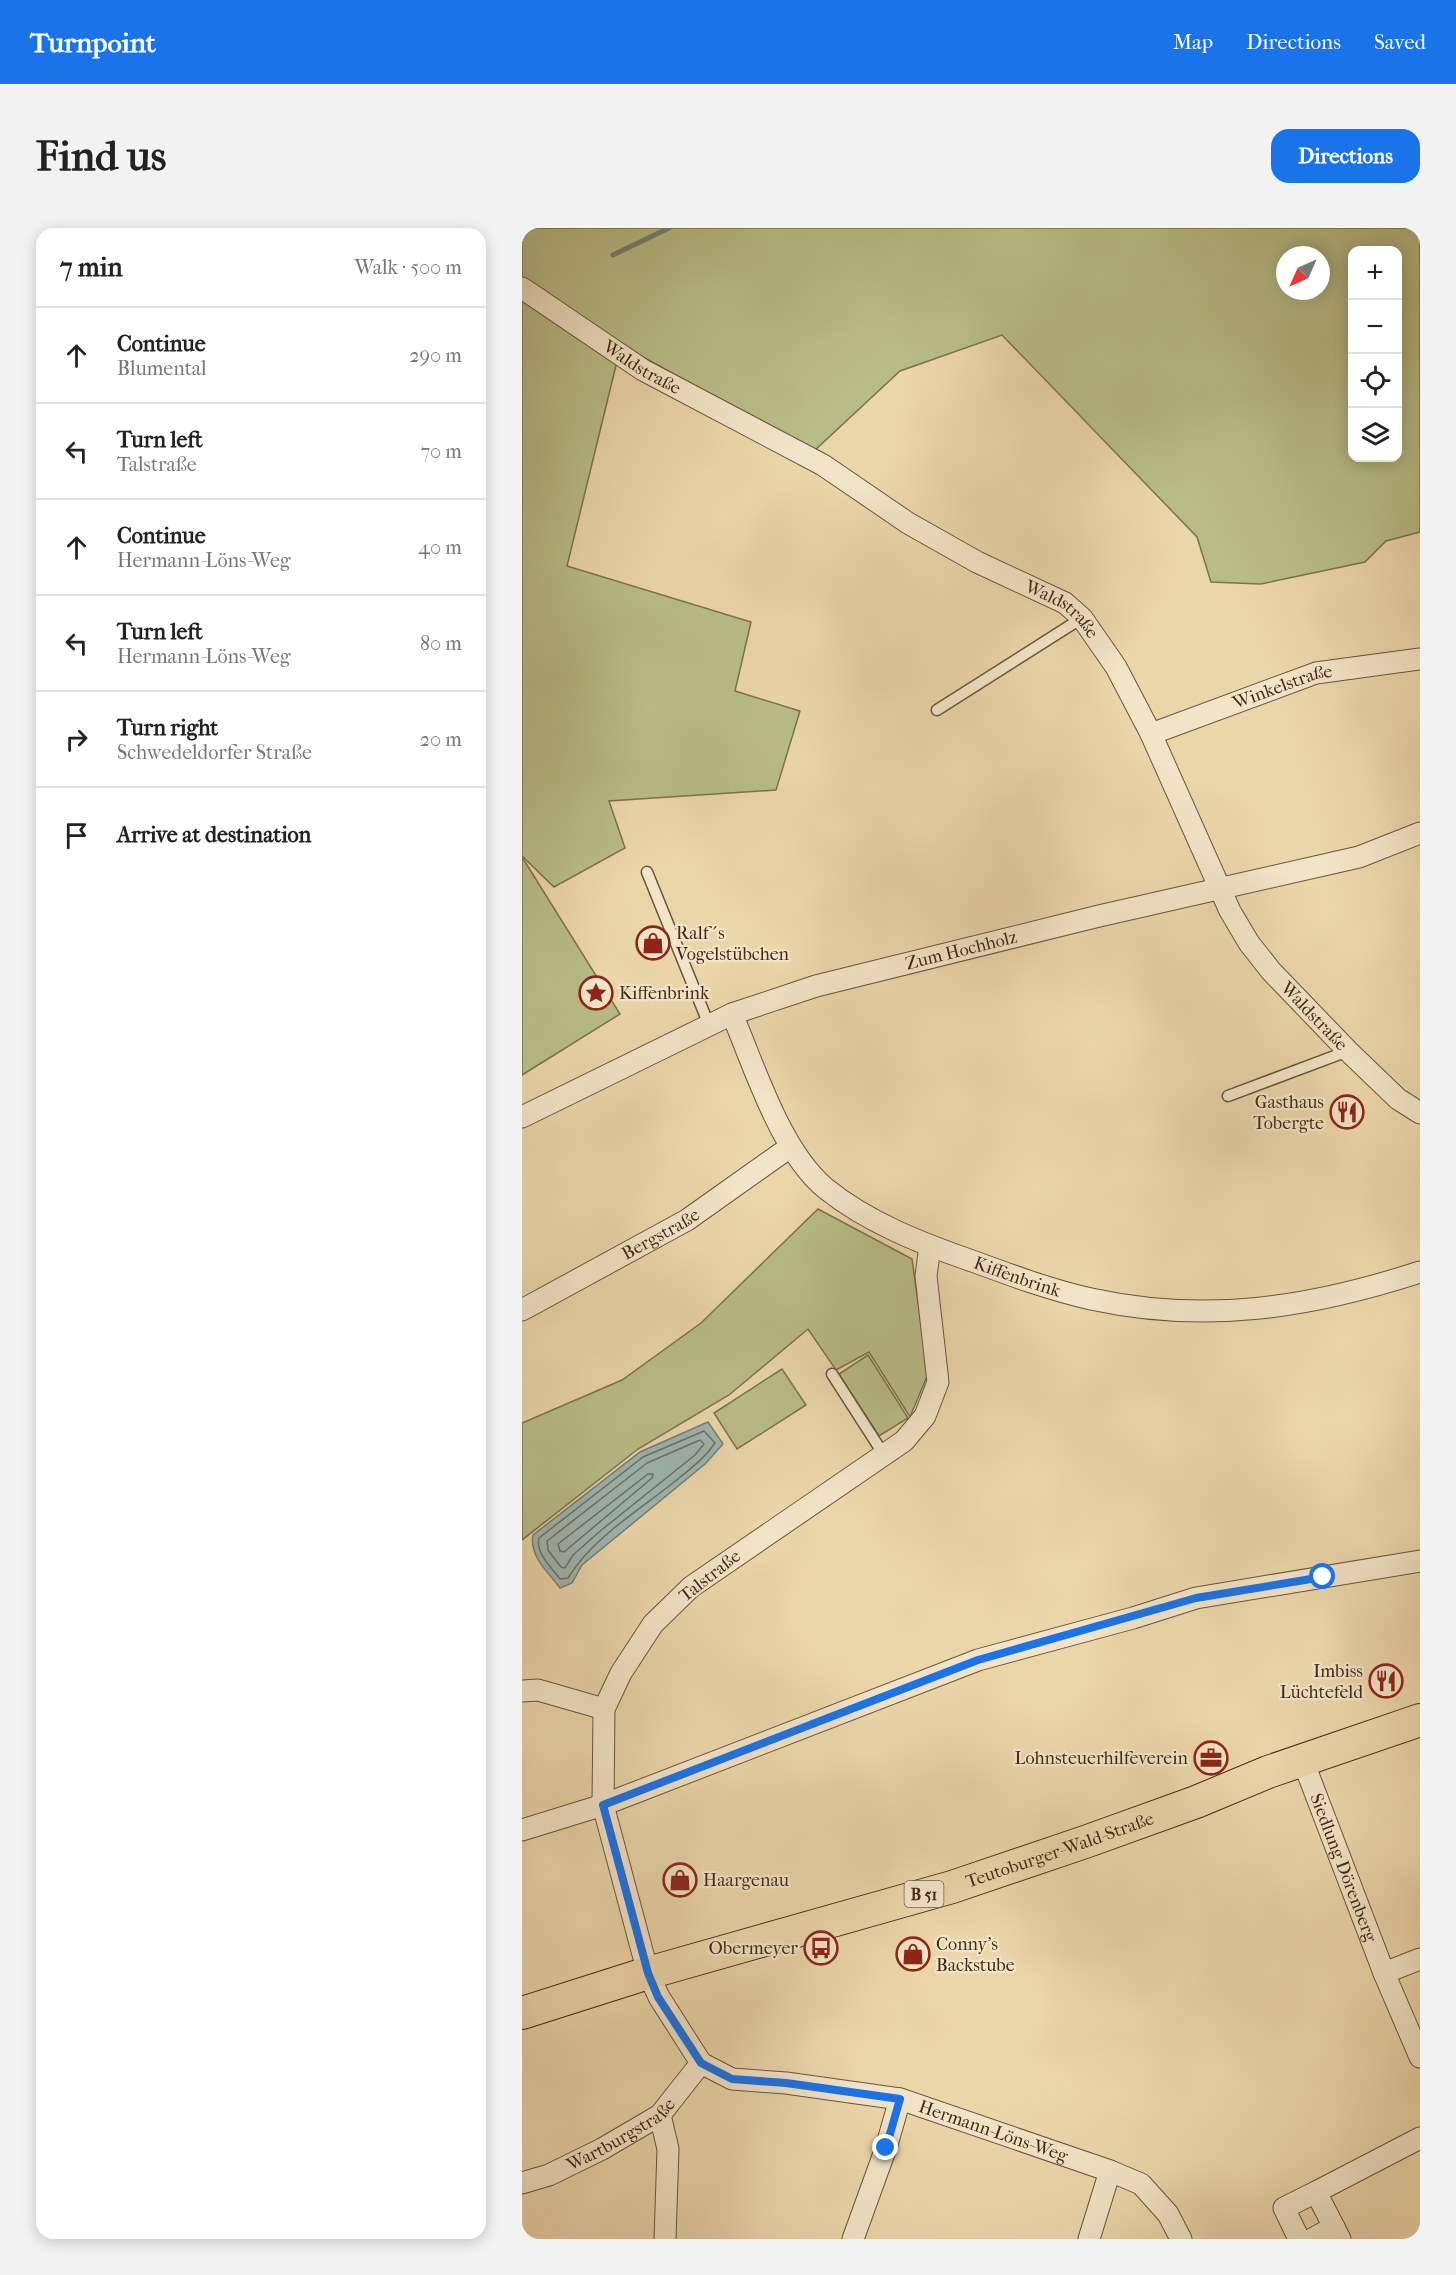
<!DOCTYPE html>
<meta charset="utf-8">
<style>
:root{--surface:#fff;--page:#f2f2f2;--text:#222;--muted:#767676;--line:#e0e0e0;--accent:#1a73e8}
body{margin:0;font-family:"IM FELL French Canon",serif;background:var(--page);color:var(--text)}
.controls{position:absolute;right:18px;top:18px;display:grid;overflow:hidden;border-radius:12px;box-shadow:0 3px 15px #0003}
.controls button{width:54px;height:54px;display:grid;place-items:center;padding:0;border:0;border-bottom:2px solid var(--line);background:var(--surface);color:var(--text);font:30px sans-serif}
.compass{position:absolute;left:754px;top:18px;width:54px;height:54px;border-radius:50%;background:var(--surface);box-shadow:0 3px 15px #0003;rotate:225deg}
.stop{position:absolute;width:18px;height:18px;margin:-14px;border:4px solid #1a73e8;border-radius:50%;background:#fff}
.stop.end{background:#1a73e8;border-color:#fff;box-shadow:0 2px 6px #0008}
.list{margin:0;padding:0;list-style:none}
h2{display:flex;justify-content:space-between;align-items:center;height:78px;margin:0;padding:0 24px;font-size:26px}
h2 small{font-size:20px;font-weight:400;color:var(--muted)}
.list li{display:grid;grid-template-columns:39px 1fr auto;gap:18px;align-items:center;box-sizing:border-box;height:96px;padding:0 24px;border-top:2px solid var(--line)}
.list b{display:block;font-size:22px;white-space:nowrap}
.list p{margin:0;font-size:20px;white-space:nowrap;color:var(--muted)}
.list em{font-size:20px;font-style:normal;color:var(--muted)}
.icon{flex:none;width:33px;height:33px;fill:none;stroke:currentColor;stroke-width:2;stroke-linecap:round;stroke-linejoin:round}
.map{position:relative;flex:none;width:898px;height:2011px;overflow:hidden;border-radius:18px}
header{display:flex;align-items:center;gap:36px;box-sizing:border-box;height:84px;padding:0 30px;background:var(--accent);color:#fff}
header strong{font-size:28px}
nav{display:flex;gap:33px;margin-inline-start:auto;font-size:21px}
.intro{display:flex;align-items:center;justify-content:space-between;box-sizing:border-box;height:144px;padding:0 36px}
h1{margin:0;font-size:42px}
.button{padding:15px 27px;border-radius:18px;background:var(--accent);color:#fff;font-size:21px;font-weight:700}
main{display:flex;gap:36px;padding:0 36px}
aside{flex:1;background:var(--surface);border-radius:18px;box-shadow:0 3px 15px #0003}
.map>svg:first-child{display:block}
.green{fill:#b8bd87;stroke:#7c734f;stroke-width:1.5;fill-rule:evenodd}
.water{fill:#9cb7b2;stroke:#777e74;stroke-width:1.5}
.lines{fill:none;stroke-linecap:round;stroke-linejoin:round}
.shore{stroke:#6e7064;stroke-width:1.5}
.stream{stroke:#777e74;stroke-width:5}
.lane-casing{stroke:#6b543c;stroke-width:13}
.street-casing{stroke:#6b543c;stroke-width:23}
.primary-casing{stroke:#402917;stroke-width:34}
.lane{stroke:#f2e4c8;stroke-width:10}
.street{stroke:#f2e4c8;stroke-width:21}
.primary{stroke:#ebd6aa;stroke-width:32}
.route{stroke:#1a73e8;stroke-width:8}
.labels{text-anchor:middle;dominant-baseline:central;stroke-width:4.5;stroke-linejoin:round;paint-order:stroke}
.shield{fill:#f2e4c8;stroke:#75614c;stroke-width:1.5}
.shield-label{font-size:16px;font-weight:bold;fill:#402917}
.street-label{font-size:18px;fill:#402917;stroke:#f2e4c8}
.poi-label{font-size:18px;fill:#402917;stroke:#f2e4c8;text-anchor:start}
</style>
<header>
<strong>Turnpoint</strong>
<nav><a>Map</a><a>Directions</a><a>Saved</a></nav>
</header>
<div class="intro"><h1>Find us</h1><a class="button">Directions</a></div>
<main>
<aside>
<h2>7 min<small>Walk · 500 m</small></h2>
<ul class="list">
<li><svg class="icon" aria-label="ahead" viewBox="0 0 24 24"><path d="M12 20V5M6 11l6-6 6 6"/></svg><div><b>Continue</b><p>Blumental</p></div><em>290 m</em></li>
<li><svg class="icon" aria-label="left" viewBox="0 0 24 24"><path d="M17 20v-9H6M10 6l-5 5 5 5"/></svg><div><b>Turn left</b><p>Talstraße</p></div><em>70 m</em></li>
<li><svg class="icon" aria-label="ahead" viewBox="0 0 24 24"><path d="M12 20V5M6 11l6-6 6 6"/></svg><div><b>Continue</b><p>Hermann-Löns-Weg</p></div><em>40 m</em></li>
<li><svg class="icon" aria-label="left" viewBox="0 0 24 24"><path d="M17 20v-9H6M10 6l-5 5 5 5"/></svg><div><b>Turn left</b><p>Hermann-Löns-Weg</p></div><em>80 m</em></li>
<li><svg class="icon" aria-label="right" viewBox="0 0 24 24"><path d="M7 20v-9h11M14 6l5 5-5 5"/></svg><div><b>Turn right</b><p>Schwedeldorfer Straße</p></div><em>20 m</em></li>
<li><svg class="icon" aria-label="arrive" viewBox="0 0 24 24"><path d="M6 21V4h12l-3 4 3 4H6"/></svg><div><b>Arrive at destination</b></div></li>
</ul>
</aside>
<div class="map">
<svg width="898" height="2011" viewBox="0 0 898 2011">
<rect width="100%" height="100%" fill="#ebd6aa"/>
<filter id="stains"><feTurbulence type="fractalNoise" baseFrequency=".00333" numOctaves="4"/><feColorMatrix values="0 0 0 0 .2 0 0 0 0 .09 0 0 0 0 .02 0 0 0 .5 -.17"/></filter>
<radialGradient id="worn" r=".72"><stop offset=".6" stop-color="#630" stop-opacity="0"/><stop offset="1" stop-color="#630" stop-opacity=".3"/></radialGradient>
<g class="green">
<path d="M0,0h898v304l-34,9 -21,21 -104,22 -50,-2 -14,-45 -195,-202 -102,36 -86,80 -193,-106 -54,221 184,56 -16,69 65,20 -24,79 -167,11 16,47 -71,39 -32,-31zM830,22h46v208h-46zM763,27h36v36h-36z"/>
<path d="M0,629l98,157 -98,61z"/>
<path d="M296,981l94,50 16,115 -18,43 -41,-65 -33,18 -28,-41 -79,66 -91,54 -116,91v-117l100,-43 79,-57z"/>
<path d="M346,1127l40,63 -29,18 -40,-62z"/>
<path d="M260,1141l24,36 -69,44 -23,-36z"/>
</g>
<path class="water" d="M186,1194l15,22 -18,20 -123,101 -10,18 -12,5c-12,-16 -31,-32 -27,-53l107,-83z"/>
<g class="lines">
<g class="shore">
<path d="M182,1203l11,12c-10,15 -24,25 -37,36 -37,30 -85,58 -110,99l-8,1c-8,-11 -25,-26 -21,-41l104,-81z"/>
<path d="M178,1212l4,4 -9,11 -96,77 -26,23 -8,13 -4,-1 -13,-17 -1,-9 100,-78z"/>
<path d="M126,1246h5l-1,4 -88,74 -4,-1 -2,-7z"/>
</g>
<path class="stream" d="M91,27l56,-27"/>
<defs>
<g id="lane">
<path d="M415,482l145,-92"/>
<path d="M125,644l62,153"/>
<path d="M706,868l120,-45"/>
<path d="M310,1146l52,81"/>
</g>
<g id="street">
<path id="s1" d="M0,60l121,82 180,95 85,58 69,39 88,41 17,15 34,49 35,67 79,177 19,32 22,28 77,80 50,48 22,14"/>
<path id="s2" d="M629,506l165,-61 104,-14"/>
<path id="s3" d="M210,786c23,54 48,136 93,174 43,35 98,56 150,74 38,14 76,28 116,37 115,25 218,9 329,-27"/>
<path id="s4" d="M0,889l210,-103 84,-28 283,-70 260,-59 61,-24"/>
<path id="s5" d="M408,1018l-4,30 12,106 -13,34 -21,25 -213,146 -38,37 -32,49 -17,36 -1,96 45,168 11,24 42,66 31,16 54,4 114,16 210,72 31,13 27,30 13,25"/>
<path id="s6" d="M0,1082l165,-90 103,-73"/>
<path d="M0,1463l16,-1 66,19"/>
<path id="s7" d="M781,1533l81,212 36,84"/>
<path d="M0,1602l81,-25 375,-145 155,-42 63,-20 224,-37"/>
<path d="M862,1745l36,-14"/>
<path d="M138,1887l8,34 -3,90"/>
<path id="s8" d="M0,1955l27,-8 53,-26 58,-34 41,-52"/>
<path d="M331,2011l33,-91 14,-49"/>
<path d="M567,2011l21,-68"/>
<path d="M777,2011l-15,-31 32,-16"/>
<path d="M790,2011l22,-12"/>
<path d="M818,2011l-24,-47 104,-54"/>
</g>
<g id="primary">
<path id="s9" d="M0,1785l126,-40 304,-86 133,-45 111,-40 72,-30 152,-52"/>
</g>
</defs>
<use href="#lane" class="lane-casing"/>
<use href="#street" class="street-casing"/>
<use href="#primary" class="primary-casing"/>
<use href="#lane" class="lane"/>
<use href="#street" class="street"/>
<use href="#primary" class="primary"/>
</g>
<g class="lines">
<path class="route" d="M364,1920l14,-49 -114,-16 -54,-4 -31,-16 -43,-66 -10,-24 -45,-168 375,-145 218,-62 127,-21"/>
</g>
<defs>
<symbol id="shop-ring" viewBox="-11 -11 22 22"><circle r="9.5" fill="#f2e4c8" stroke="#8f2418" stroke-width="1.5"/><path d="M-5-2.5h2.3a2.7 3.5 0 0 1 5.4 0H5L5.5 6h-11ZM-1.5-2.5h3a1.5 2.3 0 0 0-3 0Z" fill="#8f2418"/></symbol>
<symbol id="sight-ring" viewBox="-11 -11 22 22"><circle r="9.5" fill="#f2e4c8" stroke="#8f2418" stroke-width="1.5"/><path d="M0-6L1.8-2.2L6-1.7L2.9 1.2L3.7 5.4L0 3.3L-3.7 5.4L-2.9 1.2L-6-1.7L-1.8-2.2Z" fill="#8f2418"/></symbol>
<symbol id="restaurant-ring" viewBox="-11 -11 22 22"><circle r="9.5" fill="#f2e4c8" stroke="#8f2418" stroke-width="1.5"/><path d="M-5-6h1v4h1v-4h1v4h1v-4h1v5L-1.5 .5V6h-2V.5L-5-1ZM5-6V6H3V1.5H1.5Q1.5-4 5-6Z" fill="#8f2418"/></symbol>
<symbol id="office-ring" viewBox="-11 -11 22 22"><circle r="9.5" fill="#f2e4c8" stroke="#8f2418" stroke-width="1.5"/><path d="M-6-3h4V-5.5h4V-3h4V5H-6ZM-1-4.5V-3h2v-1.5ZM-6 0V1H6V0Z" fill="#8f2418"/></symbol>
<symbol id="bus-ring" viewBox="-11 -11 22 22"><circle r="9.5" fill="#f2e4c8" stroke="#8f2418" stroke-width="1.5"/><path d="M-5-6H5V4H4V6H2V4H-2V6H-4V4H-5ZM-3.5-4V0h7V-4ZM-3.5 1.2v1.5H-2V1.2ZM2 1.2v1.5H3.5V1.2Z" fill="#8f2418"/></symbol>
</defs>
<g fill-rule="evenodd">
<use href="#shop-ring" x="112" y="696" width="38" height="38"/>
<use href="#sight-ring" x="55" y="746" width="38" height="38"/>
<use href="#restaurant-ring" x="806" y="865" width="38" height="38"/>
<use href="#restaurant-ring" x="845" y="1434" width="38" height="38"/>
<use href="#office-ring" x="670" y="1511" width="38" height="38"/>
<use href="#shop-ring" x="139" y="1633" width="38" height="38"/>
<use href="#bus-ring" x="280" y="1701" width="38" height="38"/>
<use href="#shop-ring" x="372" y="1707" width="38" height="38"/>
</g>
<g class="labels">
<rect class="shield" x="382.5" y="1653" width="39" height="26" rx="4.5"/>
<g class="shield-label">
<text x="402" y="1666">B 51</text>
</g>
<g class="street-label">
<text stroke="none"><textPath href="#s1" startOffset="144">Waldstraße</textPath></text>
<text stroke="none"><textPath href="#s1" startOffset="630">Waldstraße</textPath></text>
<text stroke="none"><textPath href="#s2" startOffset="140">Winkelstraße</textPath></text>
<text stroke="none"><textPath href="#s4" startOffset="472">Zum Hochholz</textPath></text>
<text stroke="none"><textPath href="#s1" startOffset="1116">Waldstraße</textPath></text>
<text stroke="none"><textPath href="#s6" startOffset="158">Bergstraße</textPath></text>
<text stroke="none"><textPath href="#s3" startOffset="412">Kiffenbrink</textPath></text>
<text transform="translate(188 1348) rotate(-38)">Talstraße</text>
<text stroke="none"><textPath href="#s9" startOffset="562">Teutoburger-Wald-Straße</textPath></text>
<text stroke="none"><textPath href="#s7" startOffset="114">Siedlung Dörenberg</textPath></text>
<text stroke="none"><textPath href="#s5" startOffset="1293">Hermann-Löns-Weg</textPath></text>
<text stroke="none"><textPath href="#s8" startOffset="111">Wartburgstraße</textPath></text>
</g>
<g class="poi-label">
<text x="154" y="705">Ralf´s<tspan x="154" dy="21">Vogelstübchen</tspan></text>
<text x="97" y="765">Kiffenbrink</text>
<text x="802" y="874" text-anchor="end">Gasthaus<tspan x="802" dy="21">Tobergte</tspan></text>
<text x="841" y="1443" text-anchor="end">Imbiss<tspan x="841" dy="21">Lüchtefeld</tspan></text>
<text x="666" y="1530" text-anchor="end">Lohnsteuerhilfeverein</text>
<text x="181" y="1652">Haargenau</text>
<text x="414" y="1716">Conny's<tspan x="414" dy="21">Backstube</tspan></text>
<text x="276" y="1720" text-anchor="end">Obermeyer</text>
</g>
</g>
<rect width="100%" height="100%" filter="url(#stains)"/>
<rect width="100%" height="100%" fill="url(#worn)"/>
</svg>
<div class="controls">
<button>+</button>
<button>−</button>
<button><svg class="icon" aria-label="locate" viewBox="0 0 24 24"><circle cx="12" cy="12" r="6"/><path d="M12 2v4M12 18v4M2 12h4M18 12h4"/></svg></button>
<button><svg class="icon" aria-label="layers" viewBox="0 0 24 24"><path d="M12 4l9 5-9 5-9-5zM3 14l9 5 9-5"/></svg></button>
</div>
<svg class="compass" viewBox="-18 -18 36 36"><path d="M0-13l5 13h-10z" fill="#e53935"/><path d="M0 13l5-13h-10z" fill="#767676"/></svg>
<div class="stop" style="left:801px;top:1349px"></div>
<div class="stop end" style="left:364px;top:1920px"></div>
</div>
</main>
